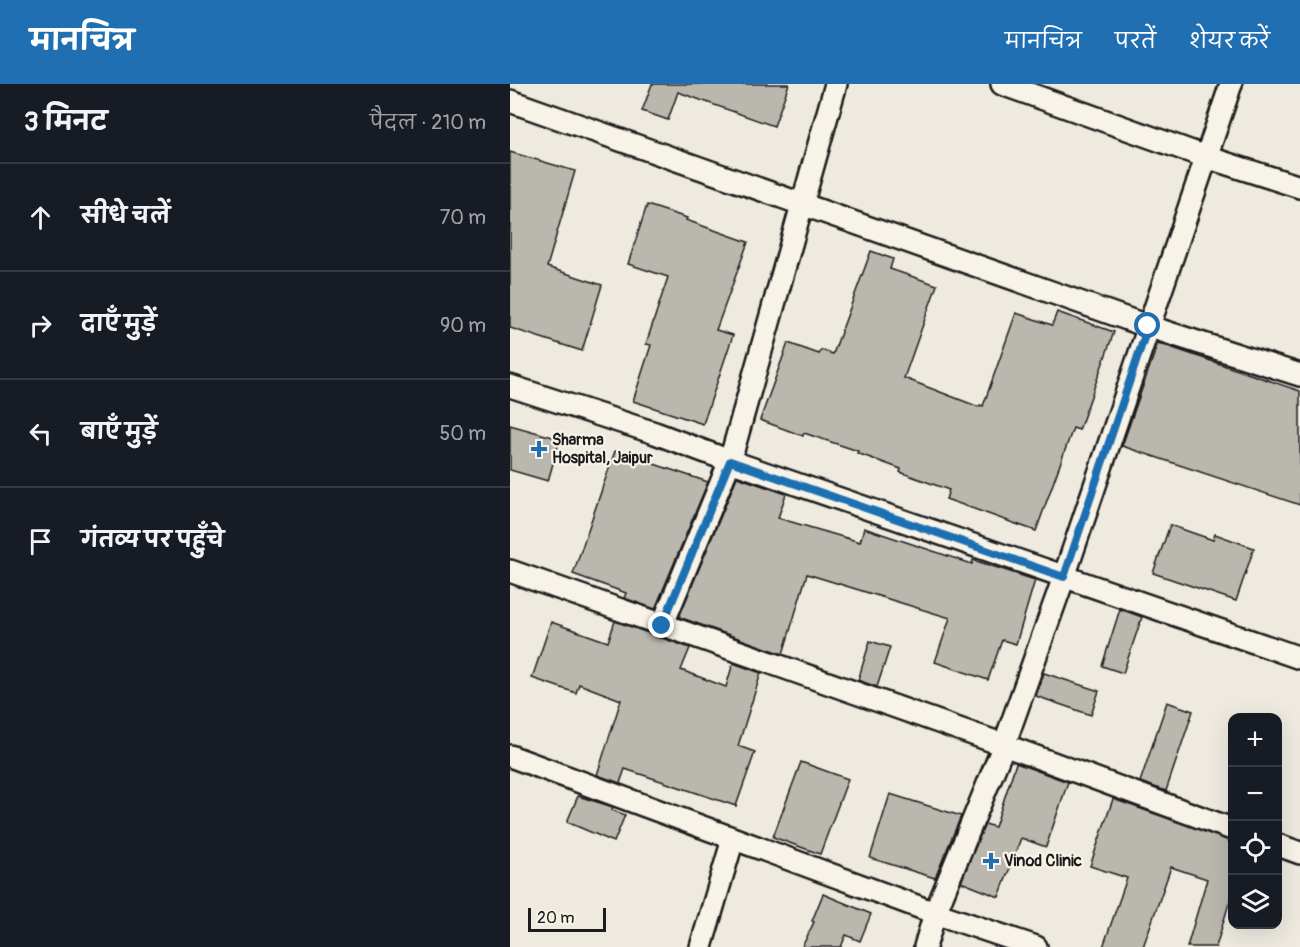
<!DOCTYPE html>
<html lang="hi">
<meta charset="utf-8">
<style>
:root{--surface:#171b24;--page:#242831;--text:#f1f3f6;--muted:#9ea1a6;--line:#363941;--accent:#1f6fb2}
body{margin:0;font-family:Pangolin,"Playpen Sans Deva",sans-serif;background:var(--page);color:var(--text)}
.controls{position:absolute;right:18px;bottom:18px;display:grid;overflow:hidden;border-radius:12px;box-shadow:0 6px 24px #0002}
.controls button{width:54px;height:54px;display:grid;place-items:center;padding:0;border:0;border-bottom:2px solid var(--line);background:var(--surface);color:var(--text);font:30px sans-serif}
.scale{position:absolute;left:18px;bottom:15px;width:78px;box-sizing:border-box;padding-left:6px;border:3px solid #1c1c1c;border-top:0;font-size:16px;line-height:21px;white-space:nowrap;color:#1c1c1c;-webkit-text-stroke:4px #f7f3e8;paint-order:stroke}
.stop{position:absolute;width:18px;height:18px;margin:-14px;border:4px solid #1f6fb2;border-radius:50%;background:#fff}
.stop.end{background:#1f6fb2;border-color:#fff;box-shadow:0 2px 6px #0008}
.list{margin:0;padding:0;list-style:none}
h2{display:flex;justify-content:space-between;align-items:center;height:78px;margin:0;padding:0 24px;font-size:26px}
h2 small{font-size:20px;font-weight:400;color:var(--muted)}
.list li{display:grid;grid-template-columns:39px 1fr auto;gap:18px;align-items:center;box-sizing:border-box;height:108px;padding:0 24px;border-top:2px solid var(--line)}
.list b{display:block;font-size:22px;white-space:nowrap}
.list em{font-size:20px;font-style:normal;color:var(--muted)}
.icon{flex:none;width:33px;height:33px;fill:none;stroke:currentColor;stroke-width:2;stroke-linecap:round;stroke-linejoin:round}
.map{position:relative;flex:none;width:790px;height:863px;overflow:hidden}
header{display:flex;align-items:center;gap:36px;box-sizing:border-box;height:84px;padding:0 30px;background:var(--accent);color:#fff}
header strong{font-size:28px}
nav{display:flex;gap:33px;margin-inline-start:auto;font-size:21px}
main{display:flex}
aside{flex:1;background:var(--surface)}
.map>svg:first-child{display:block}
.building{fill:#bab7af;stroke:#1c1c1c;stroke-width:1.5}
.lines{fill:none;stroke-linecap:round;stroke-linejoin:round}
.minor-casing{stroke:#1c1c1c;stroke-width:26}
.minor{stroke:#f7f3e8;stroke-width:21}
.route{stroke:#1f6fb2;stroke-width:8}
.poi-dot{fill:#1f6fb2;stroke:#f7f3e8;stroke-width:2}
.labels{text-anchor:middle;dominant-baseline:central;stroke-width:4.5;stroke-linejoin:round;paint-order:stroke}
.poi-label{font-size:16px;font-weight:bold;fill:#1c1c1c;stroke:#f7f3e8;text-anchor:start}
</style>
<header>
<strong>मानचित्र</strong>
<nav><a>मानचित्र</a><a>परतें</a><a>शेयर करें</a></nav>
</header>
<main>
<aside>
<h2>3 मिनट<small>पैदल · 210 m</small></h2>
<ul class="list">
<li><svg class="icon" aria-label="ahead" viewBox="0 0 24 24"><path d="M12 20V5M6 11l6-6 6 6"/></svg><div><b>सीधे चलें</b></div><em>70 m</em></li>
<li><svg class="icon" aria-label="right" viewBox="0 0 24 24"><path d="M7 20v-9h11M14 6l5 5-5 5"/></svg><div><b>दाएँ मुड़ें</b></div><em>90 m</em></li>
<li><svg class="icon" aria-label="left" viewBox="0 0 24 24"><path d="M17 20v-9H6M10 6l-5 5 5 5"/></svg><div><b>बाएँ मुड़ें</b></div><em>50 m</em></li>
<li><svg class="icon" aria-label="arrive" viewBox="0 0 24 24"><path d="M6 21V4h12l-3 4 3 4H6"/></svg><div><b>गंतव्य पर पहुँचे</b></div></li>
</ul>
</aside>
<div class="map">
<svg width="790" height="863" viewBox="0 0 790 863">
<rect width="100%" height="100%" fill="#eeeae0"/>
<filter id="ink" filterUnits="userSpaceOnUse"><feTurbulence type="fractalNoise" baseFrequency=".0167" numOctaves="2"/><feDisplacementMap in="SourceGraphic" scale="12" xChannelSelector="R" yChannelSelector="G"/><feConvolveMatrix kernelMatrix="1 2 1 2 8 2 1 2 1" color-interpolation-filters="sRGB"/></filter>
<g filter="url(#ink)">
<g class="building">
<path d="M142,0h137l-15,42 -96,-34 -10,28 -26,-9z"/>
<path d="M0,68l65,19 -28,96 55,18 -20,66 -72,-23z"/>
<path d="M137,121l40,13 -1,2 62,22 -32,88 17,5 -30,89 -70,-23 18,-56 -5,-1 22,-67 -40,-13z"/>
<path d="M361,167l22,8 -3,10 47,16 -33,93 75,29 1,-2 3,1 33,-93 36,12 5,-13 57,20 -35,98 -6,-2 -37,103 -90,-32 3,-9 -49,-18 1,-3 -44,-16 1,-2 -54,-18 -1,3 -43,-16 28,-77 31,11 2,-4 12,4z"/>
<path d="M648,259l142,48v114l-178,-59z"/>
<path d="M0,341l50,14 -12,42 -38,-11z"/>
<path d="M105,367l93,31 -53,127 -31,-11 2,-5 -53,-19z"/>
<path d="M227,393l49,17 -8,24 82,24 4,-14 108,36 1,-4 62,20 -19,64 -14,-4 -14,40 -53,-18 15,-44 -143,-44 -24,80 -104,-37z"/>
<path d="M660,441l43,15 2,-6 39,14 -18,53 -83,-28z"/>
<path d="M610,525l22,8 -19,56 -21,-7z"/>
<path d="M105,537l75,27 -9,22 45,17 7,-24 28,10 -23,73 17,6 -19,54 -111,-37 -5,14 -23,-8 24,-75 -42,-16 -3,9 -44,-15 19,-56 57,20z"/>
<path d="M360,557l20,6 -13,40 -19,-7z"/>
<path d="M534,589l55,18 -8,24 -55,-19z"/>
<path d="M657,618l26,9 -27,80 -26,-9z"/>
<path d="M291,678l47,17 -28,75 -47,-17z"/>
<path d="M506,679l52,19 -22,65 -25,-9 -22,59 -38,-15 24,-58 10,3z"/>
<path d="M380,710l71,22 -26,62 -65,-20z"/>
<path d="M68,712l35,11 -1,3 13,5 -11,27 -47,-20z"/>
<path d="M603,715l120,42v49l-17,57h-29l20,-68 -36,-12 -28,80h-40l24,-69 -37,-12z"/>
<path d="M313,810l48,20 -11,27 -14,-6 -5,12h-39l12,-25 -2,-1z"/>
</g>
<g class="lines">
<defs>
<g id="minor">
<path d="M492,0l204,73 94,30"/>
<path d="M0,17l637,225 153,49"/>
<path d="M0,302l145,47 75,28 570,197"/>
<path d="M0,487l494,174 228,84"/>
<path d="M152,542l68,-165 106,-377"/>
<path d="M0,672l425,157 101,34"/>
<path d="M768,761l22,8"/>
<path d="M191,863l32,-108"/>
<path d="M415,863l10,-34 69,-168 60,-168 167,-493"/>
</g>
</defs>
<use href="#minor" class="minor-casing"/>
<use href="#minor" class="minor"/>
</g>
</g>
<g class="lines" filter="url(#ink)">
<path class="route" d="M152,542l68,-165 334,116 84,-251"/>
</g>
<g class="poi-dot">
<path d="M26 356h6v6h6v6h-6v6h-6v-6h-6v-6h6z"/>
<path d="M478 768h6v6h6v6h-6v6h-6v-6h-6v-6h6z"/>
</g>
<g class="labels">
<g class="poi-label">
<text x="42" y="356">Sharma<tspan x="42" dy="18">Hospital, Jaipur</tspan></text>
<text x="494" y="777">Vinod Clinic</text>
</g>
</g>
</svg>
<div class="controls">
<button>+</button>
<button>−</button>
<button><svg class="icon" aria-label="locate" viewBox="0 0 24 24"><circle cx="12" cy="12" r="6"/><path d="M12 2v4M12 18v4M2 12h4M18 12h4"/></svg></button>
<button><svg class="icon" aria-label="layers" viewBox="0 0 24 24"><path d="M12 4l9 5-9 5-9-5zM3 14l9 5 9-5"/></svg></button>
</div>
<div class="scale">20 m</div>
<div class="stop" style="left:638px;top:242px"></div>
<div class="stop end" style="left:152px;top:542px"></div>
</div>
</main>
